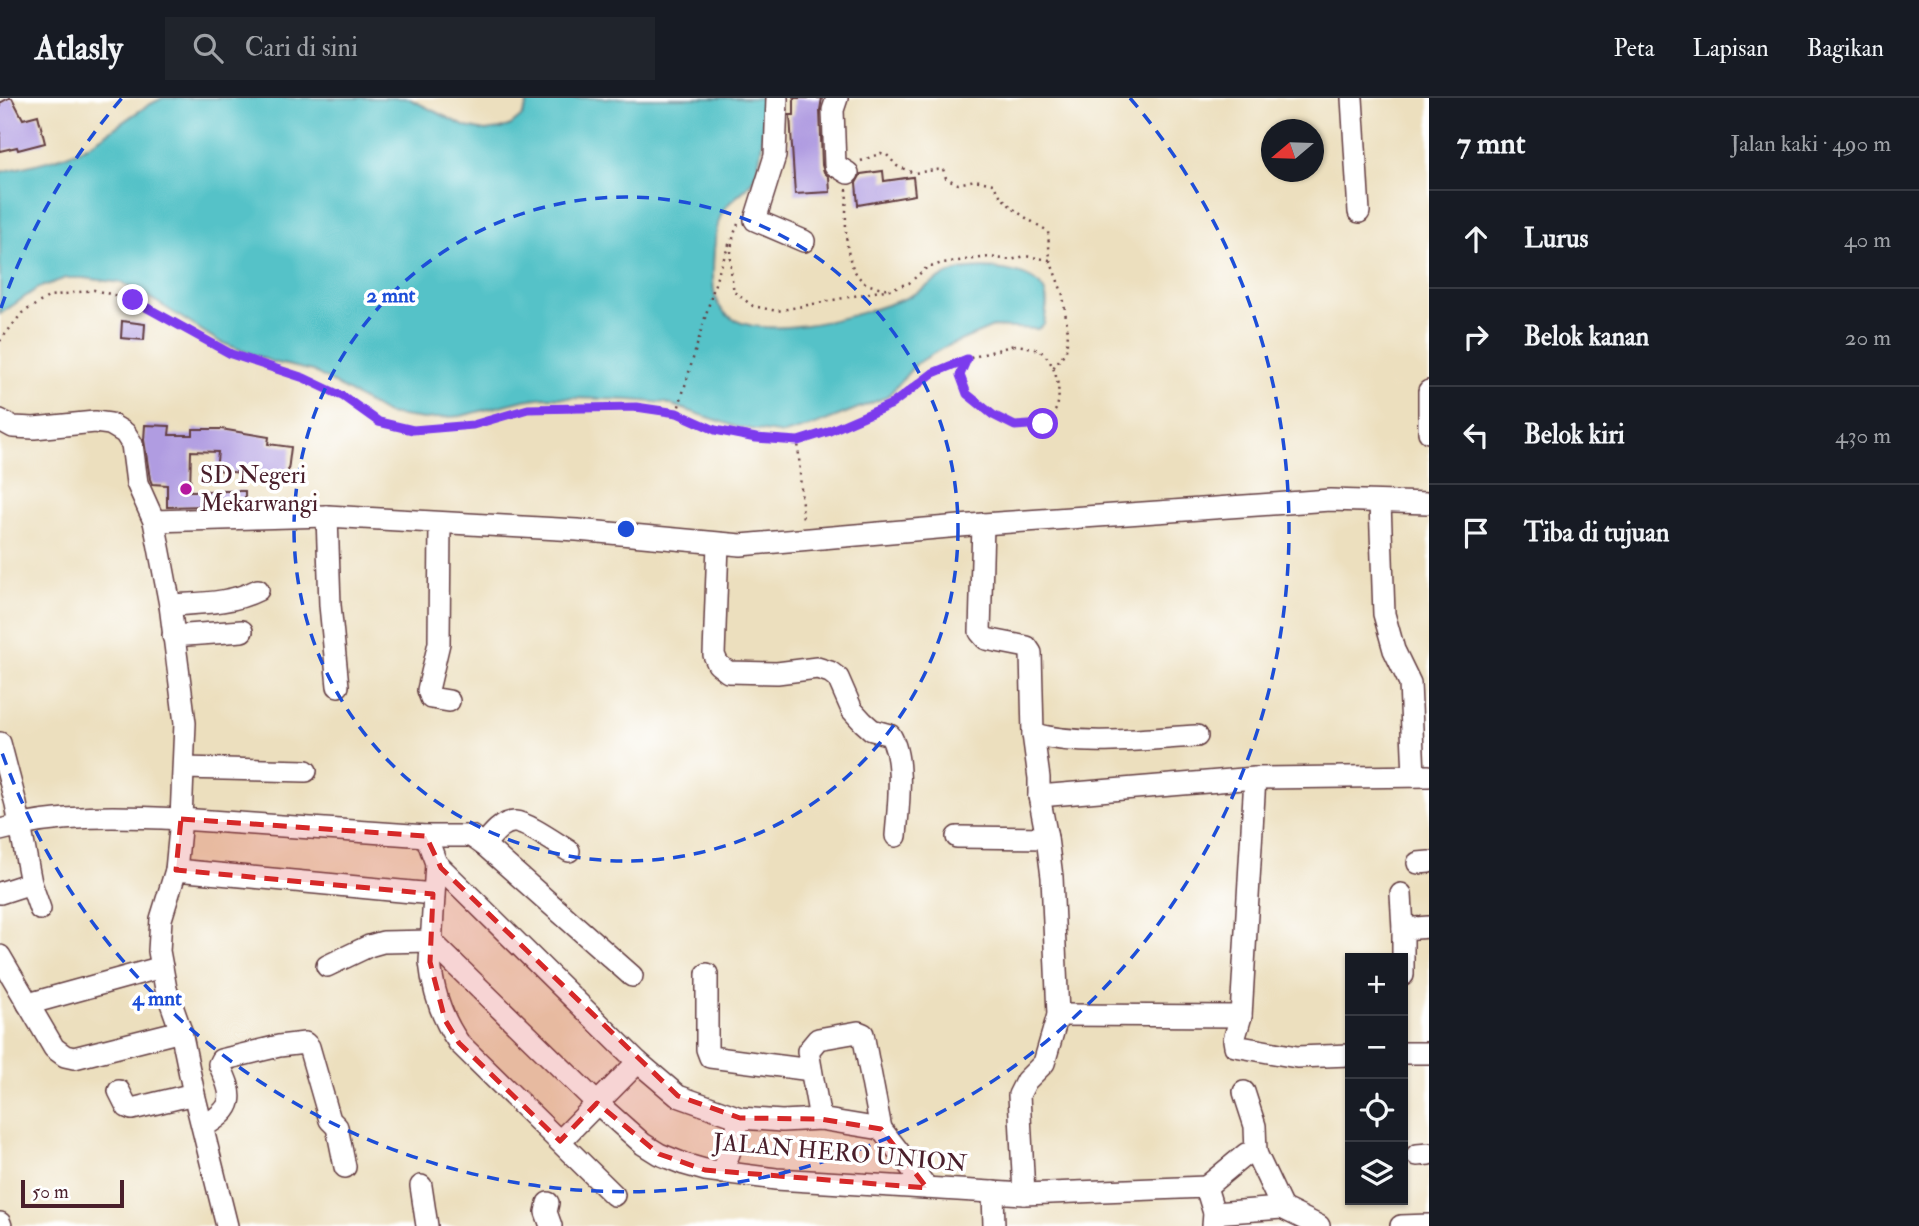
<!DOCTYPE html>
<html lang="id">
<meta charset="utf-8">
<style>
:root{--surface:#171b24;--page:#20242c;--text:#f1f3f6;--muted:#9ea1a6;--line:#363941}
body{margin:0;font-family:"IM FELL Double Pica",serif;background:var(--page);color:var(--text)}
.controls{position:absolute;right:21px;bottom:21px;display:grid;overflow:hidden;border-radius:0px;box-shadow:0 2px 5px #0004}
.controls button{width:63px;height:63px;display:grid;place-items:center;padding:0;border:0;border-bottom:2px solid var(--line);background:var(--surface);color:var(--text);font:35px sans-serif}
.compass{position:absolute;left:1261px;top:21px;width:63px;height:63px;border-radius:50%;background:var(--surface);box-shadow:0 2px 5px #0004;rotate:251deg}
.scale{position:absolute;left:21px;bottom:18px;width:103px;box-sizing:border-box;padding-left:7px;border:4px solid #4a1f2b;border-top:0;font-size:19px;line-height:24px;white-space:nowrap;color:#4a1f2b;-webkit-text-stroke:5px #fff;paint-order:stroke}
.stop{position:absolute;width:21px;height:21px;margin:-16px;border:5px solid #7c3aed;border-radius:50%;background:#fff}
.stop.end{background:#7c3aed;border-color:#fff;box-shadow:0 2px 7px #0008}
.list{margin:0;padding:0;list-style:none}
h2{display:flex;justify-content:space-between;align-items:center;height:91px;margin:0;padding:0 28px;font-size:30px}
h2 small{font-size:23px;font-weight:400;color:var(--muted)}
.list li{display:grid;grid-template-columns:46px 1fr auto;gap:21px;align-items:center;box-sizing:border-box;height:98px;padding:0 28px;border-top:2px solid var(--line)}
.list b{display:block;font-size:26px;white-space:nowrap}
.list em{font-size:23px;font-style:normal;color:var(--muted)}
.icon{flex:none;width:38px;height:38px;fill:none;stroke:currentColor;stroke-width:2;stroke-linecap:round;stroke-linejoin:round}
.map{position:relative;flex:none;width:1429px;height:1128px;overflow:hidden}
header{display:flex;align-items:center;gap:42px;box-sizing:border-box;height:98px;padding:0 35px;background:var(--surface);border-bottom:2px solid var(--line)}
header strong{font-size:33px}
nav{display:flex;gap:38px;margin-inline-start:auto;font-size:24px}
.search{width:490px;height:63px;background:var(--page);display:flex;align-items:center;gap:18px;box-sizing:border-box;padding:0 24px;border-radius:0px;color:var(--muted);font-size:26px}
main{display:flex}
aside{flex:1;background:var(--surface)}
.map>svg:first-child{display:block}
.water{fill:#54c2c8;stroke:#4f707a;stroke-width:2}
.building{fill:#b09ce1}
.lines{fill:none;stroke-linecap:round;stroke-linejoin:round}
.minor-casing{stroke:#623c41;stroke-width:24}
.path{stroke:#623c41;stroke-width:2.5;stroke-dasharray:2 5;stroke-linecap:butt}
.minor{stroke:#fff;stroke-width:21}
.route{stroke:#7c3aed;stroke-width:9}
.marked{fill:#d62828;fill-opacity:0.2;stroke:#d62828;stroke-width:5;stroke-dasharray:14 9;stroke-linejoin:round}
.ring{fill:none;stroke:#1d4ed8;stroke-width:3.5;stroke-dasharray:12 9}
.poi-dot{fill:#b5179e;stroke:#fff;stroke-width:2.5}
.labels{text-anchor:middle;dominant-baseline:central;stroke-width:7;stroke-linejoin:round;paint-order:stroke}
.poi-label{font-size:24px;fill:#4a1f2b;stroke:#fff;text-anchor:start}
.street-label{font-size:24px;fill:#4a1f2b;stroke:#fff}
.centre{fill:#1d4ed8;stroke:#fff;stroke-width:3.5}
.ring-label{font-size:21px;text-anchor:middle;font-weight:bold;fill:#1d4ed8;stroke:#fff;stroke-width:7;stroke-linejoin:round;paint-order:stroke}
</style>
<header>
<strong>Atlasly</strong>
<div class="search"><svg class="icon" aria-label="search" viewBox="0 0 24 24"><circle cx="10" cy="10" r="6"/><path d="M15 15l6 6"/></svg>Cari di sini</div>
<nav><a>Peta</a><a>Lapisan</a><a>Bagikan</a></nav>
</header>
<main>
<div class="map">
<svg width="1429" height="1128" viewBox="0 0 1429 1128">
<rect width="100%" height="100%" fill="#fff"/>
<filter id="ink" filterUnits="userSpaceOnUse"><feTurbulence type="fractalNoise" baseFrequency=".0143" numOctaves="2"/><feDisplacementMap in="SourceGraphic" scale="14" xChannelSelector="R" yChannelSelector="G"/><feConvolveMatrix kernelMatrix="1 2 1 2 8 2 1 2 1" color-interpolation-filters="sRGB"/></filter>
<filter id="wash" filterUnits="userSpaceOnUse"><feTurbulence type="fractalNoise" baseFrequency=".00686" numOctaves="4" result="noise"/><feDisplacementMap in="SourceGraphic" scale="28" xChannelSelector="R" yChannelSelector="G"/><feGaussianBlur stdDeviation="1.57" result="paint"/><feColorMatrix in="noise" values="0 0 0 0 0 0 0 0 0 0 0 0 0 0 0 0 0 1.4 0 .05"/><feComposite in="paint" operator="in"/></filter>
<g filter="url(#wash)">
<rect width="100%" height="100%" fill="#ecdfbe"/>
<path class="water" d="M163,0h245l58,29 19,4 15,-2 11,-4 11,-9 8,-18h235c-2,25 -1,55 -11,79 -6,14 -20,19 -29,31 -12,15 -14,70 -10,88 16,61 153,17 191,2 19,-8 31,-22 51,-27 23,-6 78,-3 88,22 4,10 0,21 -1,31l-6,5 -45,-2 -50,21 -27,16 -27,31 -10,5 -64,25 -31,9 -47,-7 -71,-24 -36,-3 -85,-3 -21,3 -63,16 -37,3 -37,-5 -74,-43 -40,-9 -53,-20 -63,-40 -35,-19 -39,-5h-17l-28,10 -38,26v-142c26,-6 55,-11 79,-22 30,-14 53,-39 84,-52z"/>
<g id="blocks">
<g class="building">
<path d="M9,0h3l11,21 15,-4 7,28 -27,7 -1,-3 -17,4v-48z"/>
<path d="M794,0h28l-2,12 2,55 2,7 5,5 1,15 -35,2 -5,-79h4z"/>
<path d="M883,73l1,10 29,-4 2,18 -57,10 -2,-22 5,-9z"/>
<path d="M122,223l23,3 -1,16 -23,-2z"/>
<path d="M145,327l25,1 -1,9h24v-6h28l48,8 -1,7 23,3 -4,32 -71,-9 2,-18 -27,-1 -1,40h55v14l-78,2v-22l-15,-1 -2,-5 -6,-39z"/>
</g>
</g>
</g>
<g filter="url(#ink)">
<use href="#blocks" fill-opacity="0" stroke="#623c41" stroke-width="2"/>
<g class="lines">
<defs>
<g id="minor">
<path d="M777,0l-2,58 -20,64 49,21"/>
<path d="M837,0l-4,12 2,55 13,8"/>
<path d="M1352,0l7,114"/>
<path d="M1429,293v41"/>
<path d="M0,322l13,7 21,1 61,-6 15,2 15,9 7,11 5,39 17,38 16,84 15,118 -4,96 245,17 10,27 -6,99c3,29 12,57 29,81l155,152"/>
<path d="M1380,405l4,111 10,36 16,33 4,93"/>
<path d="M327,418l3,89 8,81"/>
<path d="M154,423l173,-5 250,14 164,15 242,-21 347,-24 99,3"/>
<path d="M440,425l-1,120 -11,47 3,8 18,3"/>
<path d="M983,426l-3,108 6,7 41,8 4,6 2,81 6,44v18l8,42 5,39 6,138 -14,48 -18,18 -7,14 5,99"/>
<path d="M718,446l-4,111 4,9 10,8 49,1 40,-5 13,4 8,6 14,32 11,12 9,8 18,5c15,24 8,73 6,101"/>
<path d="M170,507c30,-2 60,-1 88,-15"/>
<path d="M173,538l69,-5"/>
<path d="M1033,636c53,13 110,5 164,2"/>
<path d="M0,645l16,61 15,79 9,26"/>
<path d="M184,670l122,3"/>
<path d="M1255,680l-14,238 -7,24 1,6 62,11 53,-2"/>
<path d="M1039,698l216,-18 174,-2"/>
<path d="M0,732c59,-16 121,-14 181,-11l-5,51 -15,49 -2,32 7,38 15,42 13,63 33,132"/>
<path d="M426,738h45l13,9 148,131"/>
<path d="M957,739l90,1"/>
<path d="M484,747c7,-9 18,-24 31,-23 13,1 42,22 54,29"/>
<path d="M436,765l202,199 40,34 62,22 42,3 38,-2 61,10 46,59"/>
<path d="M1418,765l11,-1"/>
<path d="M176,772l257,24"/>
<path d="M0,795l31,-10"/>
<path d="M1401,796l2,35"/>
<path d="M431,843l166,162 46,41 16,10 25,10 21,6 71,9 248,15 182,-7 8,26 -1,13"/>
<path d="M0,858l54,92 11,8 9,2 107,-27"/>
<path d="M327,868l42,-20 14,-4 48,-1"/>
<path d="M707,876v75l3,8 101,13"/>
<path d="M1403,877v-46l26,-2"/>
<path d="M28,906l134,-37"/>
<path d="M1058,917l183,1"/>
<path d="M1403,955h26"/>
<path d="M119,993l8,16 5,2 62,-15"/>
<path d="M1244,994l11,34 1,27"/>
<path d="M820,1021l-12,-68 10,-12 40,-7 5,2 18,95"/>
<path d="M203,1029c33,-20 32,-29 16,-63l2,-4 58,-14 26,-3 4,4 21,73 7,7 8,40"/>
<path d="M560,1043l78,-79"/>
<path d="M1417,1057l12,-1"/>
<path d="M723,1075l17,-55"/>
<path d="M421,1088l6,40"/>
<path d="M1206,1089l40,-33 10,-1 26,55"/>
<path d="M993,1094l1,34"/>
<path d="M548,1105l-2,9 5,14"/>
<path d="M1214,1115l68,-5 37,18"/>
<path d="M0,1125l1,3"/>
<path d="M1401,1128l28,-1"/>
</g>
</defs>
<use href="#minor" class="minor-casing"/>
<g class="path">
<path d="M861,63l20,-8 6,2 10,11 17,7 29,-4 3,9 12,6 17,-4 18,4c11,22 34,35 55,47l2,29 13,35 5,38 -2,18 -13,17"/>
<path d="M847,91c-1,26 -6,76 17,93 6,5 18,5 26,7"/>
<path d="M738,126c-10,21 -8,46 -4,68l19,14 24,5 113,-22 19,-6 16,-14 17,-6 47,-6 22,3 14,-4 25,4"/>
<path d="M0,243l22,-28 28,-17 44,-6 39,10 98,54 73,24 40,19 35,25 34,8 60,-5 55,-16 108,-2 41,6 38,17 41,8 42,3 5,81"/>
<path d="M1014,247c8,1 19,2 26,6 15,9 22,40 17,56 -2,6 -10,12 -14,17l-28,2 -22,-11 -26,-21 -7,-19 7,-16z"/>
<path d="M677,315l40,-136 14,-38"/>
<path d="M798,343l29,-9 65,-28 41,-31 34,-14"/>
</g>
<use href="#minor" class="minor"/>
</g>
</g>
<g class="lines" filter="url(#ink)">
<path class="route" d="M133,202l98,54 73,24 40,19 35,25 34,8 60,-5 55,-16 108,-2 41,6 38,17 41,8 42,3 29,-9 65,-28 41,-31 34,-14 -7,16 7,19 26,21 22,11 28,-2"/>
</g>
<path class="marked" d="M181,721l245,17 15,32 237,228 62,22 80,1 61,10 46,59 -222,-18 -46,-16 -62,-51 -37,38 -101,-98 -14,-23 -15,-58 3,-68 -257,-24z"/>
<g class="ring">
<circle cx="626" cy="431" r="332"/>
<path d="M1 210A663 663 0 0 1 122 0M1130 0A663 663 0 1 1 1 652"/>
</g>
<circle class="poi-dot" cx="186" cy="391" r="7"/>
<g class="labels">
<g class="poi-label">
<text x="200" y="377">SD Negeri<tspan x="200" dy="28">Mekarwangi</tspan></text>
</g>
<g class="street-label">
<text transform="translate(840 1055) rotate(5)">JALAN HERO UNION</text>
</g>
</g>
<circle cx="626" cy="431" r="10" class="centre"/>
<g class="ring-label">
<text x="391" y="204">2 mnt</text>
<text x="157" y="907">4 mnt</text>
</g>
</svg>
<div class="controls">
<button>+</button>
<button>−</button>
<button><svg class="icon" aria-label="locate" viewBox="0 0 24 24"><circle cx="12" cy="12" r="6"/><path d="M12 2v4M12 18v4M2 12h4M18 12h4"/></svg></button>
<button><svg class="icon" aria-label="layers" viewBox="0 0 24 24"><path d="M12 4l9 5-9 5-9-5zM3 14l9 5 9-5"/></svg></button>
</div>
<svg class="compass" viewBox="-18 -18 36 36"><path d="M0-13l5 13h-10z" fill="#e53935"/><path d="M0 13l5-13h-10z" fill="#9ea1a6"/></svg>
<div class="scale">50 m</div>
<div class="stop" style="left:1043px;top:326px"></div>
<div class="stop end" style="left:133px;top:202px"></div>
</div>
<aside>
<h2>7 mnt<small>Jalan kaki · 490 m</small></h2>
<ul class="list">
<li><svg class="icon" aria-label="ahead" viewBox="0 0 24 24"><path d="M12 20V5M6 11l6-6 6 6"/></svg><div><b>Lurus</b></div><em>40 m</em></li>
<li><svg class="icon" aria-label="right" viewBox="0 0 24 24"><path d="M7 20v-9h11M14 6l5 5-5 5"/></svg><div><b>Belok kanan</b></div><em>20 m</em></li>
<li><svg class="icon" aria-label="left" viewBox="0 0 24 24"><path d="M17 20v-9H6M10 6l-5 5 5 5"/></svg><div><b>Belok kiri</b></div><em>430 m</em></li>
<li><svg class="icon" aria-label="arrive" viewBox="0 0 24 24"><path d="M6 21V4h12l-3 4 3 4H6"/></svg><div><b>Tiba di tujuan</b></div></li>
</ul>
</aside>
</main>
